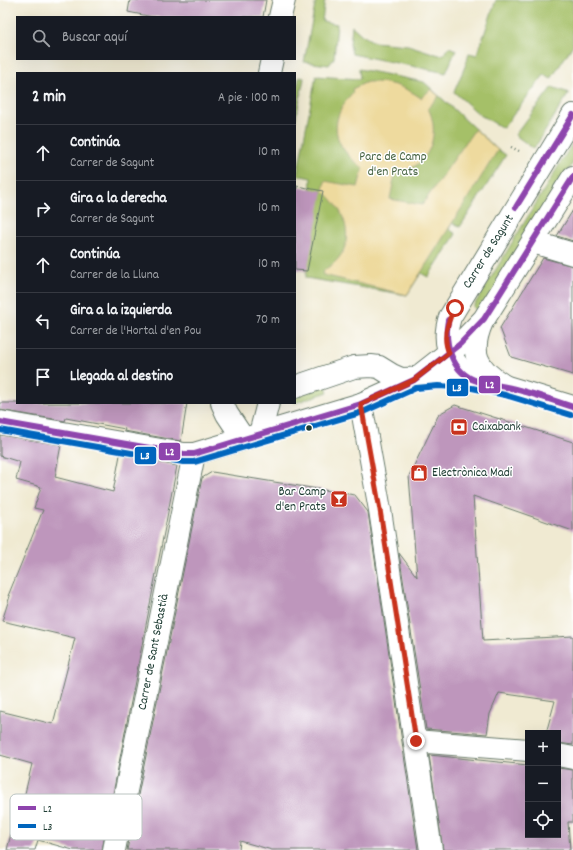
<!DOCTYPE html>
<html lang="es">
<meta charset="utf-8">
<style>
:root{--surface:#171b24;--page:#242831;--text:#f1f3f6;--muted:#9ea1a6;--line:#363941}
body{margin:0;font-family:Dekko,sans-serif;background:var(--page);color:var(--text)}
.controls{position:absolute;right:12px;bottom:12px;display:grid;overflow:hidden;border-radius:0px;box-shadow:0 4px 16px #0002}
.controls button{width:36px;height:36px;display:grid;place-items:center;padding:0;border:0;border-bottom:1px solid var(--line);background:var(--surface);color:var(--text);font:20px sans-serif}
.stop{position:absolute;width:12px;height:12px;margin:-9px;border:3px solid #c8321e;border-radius:50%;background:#fff}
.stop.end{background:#c8321e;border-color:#fff;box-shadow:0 1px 4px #0008}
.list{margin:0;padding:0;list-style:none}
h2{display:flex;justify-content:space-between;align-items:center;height:52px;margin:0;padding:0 16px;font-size:17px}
h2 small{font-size:13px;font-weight:400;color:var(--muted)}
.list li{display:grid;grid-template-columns:26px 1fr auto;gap:12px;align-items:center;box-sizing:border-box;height:56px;padding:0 16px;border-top:1px solid var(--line)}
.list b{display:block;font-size:15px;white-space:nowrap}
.list p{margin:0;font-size:13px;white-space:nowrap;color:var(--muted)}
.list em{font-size:13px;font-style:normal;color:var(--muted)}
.icon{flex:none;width:22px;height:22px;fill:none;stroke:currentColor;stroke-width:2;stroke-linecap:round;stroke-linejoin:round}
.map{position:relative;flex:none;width:573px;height:850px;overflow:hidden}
.search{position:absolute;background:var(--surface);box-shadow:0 4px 16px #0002;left:16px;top:16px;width:280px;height:44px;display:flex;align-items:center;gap:10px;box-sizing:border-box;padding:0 14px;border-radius:0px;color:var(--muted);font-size:15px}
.panel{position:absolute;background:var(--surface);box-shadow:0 4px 16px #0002;left:16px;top:72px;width:280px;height:332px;border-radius:0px}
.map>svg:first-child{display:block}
.green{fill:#a5c067;stroke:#627e4e}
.sand{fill:#eeda9e;stroke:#868c69}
.building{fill:#be96bc}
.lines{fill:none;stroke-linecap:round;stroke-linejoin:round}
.minor-casing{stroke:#687a6b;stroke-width:24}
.path{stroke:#687a6b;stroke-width:2.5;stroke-dasharray:1 3;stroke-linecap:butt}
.minor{stroke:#fff;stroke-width:22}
.bus-1-casing{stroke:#fff;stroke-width:9}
.bus-2-casing{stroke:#fff;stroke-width:9}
.bus-1{stroke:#8e44ad;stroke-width:6}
.bus-2{stroke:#0065bd;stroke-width:6}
.route{stroke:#c8321e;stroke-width:5}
.bus-dot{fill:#1f3d34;stroke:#fff;stroke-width:1.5}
.labels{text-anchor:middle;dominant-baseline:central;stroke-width:3;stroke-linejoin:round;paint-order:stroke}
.park-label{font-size:13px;fill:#476443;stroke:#fff}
.street-label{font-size:13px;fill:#1f3d34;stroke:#fff}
.poi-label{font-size:13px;fill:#1f3d34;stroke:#fff;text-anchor:start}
.key{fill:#fff;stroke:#bcc5c2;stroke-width:1}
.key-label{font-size:11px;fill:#1f3d34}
.line-badge{stroke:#fff;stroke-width:1.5}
.badge-label{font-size:11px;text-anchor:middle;font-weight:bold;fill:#fff}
</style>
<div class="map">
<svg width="573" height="850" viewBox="0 0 573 850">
<rect width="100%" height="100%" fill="#fff"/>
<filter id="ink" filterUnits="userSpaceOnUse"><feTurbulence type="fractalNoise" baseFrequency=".025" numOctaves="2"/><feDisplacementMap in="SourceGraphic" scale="8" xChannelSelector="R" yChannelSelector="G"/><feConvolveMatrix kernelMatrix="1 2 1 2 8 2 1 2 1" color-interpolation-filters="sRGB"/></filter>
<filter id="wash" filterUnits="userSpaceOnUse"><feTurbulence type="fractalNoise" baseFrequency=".012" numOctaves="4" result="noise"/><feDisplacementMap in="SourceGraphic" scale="16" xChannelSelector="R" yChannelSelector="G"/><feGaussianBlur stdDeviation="0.9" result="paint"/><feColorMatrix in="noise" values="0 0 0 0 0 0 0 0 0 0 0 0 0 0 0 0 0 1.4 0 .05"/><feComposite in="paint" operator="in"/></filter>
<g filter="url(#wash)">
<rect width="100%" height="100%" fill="#f0ead2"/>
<g class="green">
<path d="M316,0h9l-3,21 15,3 -3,34 -5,7 -25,-3z"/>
<path d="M496,0h77v45l-22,34 -7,-4 -41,53 -23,-13 -26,-23 12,-28 3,-11 8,2z"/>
<path d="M352,26l10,9 12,7 34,3 31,10 5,-1 5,-7 7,3 -10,23 -94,-19 -2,-10z"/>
<path d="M359,69l65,13 74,68 8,5 -46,72 -8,-4 -3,6 7,5 -28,43 -7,-4 -14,22 -101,-17 5,-100 -14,-3 19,-99 44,3z"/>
<path d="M299,77l5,1 -9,44v-22z"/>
<path d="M552,87l17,6 -35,56 -19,-14z"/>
<path d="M573,142v21l-92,150 -8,-6z"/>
<path d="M326,384l2,8 -33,11v-9z"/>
</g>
<path class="sand" d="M367,82c21,-1 37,4 54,16l10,-9 8,7 -11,12c11,21 5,50 -18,61 -5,2 -10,3 -15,5l-5,25 32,6 53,-76 23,21 -91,145 -84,-20 1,-5c35,-19 25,-58 -1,-79l2,-10 33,6 5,-19c-31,-22 -36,-47 -10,-76l-1,-3z"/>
<g id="blocks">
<g class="building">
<path d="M130,0h136l-3,17h-110l-25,-5z"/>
<path d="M297,186l26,5 -16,80 -12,-1v-81l2,1z"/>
<path d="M573,210v31l-16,-5z"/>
<path d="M543,258l30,8v109l-62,-18 -11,-29z"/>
<path d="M0,403h187l-6,38 -57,-10 1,-2 -59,-11 -1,3 -65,-11z"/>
<path d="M455,405l118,37v89l-100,-35 10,145 90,-5v109l-15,-2v-10h-12l9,-32 -56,-8 -9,21 -3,20 -61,-5 -27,-176 18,24 -8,-101 30,-62z"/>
<path d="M0,435l61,10 -6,32 58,15 7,-37 57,11 -75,384h-29l-35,-10 -3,10h-28l10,-41 4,1 11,-46 -32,-9v-44l53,13 22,-86 -73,-17 8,-25h-2l35,-86 -9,-2 7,-21 -25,-7 4,-18 -20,-6z"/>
<path d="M212,472l143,23 13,17 50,338h-146l-32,-9 -1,9h-112l75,-372z"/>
<path d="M429,755l99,10v70h30v-67l15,2v52h-5l2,28h-127z"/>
</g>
</g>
</g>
<g filter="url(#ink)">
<use href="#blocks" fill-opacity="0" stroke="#687a6b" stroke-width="1"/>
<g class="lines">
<defs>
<g id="minor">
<path d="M280,17l4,-17"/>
<path d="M269,73l3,-14"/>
<path d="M533,242l40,12"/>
<path d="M482,322c-13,30 -6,47 21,63"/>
<path d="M473,380c-22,-16 -32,-36 -23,-63l123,-202"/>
<path d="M295,387l59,-20 17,-1 8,1 13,8 9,4 37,-1 35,2 34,7 66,20"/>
<path d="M222,403l5,11 16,24"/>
<path d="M361,404l19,106 51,340"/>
<path d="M0,422l184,32h10l167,-50 53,-24 46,-36 24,-25 89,-142"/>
<path d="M260,434l8,-31"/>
<path d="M415,741l113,9"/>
<path d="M558,755l15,3"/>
<path d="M114,850l80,-396"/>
</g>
</defs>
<use href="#minor" class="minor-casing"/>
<path class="path" d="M511,147l8,4"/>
<use href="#minor" class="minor"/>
<defs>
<g id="bus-1">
<path d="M516,207l57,-92"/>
<path d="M448,320c-4,24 4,53 29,61 11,4 23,4 34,7 21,5 41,12 62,19"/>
<path d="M0,422l184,32h10l167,-50 53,-24 46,-36 24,-25 89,-142"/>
</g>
<path id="bus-2" d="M0,430l183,32h11l169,-50 53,-24 22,-2 34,2 33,7 66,20"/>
</defs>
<use href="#bus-1" class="bus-1-casing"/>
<use href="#bus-2" class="bus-2-casing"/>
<use href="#bus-1" class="bus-1"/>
<use href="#bus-2" class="bus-2"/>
</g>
</g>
<g class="lines" filter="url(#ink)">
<path class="route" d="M416,741l-36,-231 -19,-106 53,-24 35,-27c-7,-15 -2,-31 6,-45"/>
</g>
<defs>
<symbol id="bank-square" viewBox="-11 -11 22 22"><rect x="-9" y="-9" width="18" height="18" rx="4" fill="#c8321e" stroke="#fff"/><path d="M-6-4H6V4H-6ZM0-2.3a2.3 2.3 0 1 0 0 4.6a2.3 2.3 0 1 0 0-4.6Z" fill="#fff"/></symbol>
<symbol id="shop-square" viewBox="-11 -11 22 22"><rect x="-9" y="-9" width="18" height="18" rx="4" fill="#c8321e" stroke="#fff"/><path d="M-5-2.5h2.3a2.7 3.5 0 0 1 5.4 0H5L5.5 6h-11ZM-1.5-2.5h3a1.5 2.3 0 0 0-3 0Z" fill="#fff"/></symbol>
<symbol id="bar-square" viewBox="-11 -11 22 22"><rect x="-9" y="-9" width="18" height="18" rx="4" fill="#c8321e" stroke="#fff"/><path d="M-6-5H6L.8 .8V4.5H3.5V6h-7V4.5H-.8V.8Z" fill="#fff"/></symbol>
</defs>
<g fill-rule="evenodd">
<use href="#bank-square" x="449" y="417" width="20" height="20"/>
<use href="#shop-square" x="409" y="463" width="20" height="20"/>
<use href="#bar-square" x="329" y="489" width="20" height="20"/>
</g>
<circle class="bus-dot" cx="309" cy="428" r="3.5"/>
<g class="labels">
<g class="park-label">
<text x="393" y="157">Parc de Camp<tspan x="393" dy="15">d'en Prats</tspan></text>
</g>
<g class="street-label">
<text transform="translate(489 252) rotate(-58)">Carrer de Sagunt</text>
<text transform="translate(154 652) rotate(-79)">Carrer de Sant Sebastià</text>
</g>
<g class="poi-label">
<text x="472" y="427">Caixabank</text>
<text x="432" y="473">Electrònica Madi</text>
<text x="326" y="492" text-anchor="end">Bar Camp<tspan x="326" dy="15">d'en Prats</tspan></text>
</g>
</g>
<rect x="10" y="794" width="132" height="46" rx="6" class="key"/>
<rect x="18" y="806" width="18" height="4" fill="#8e44ad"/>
<rect x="18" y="824" width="18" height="4" fill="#0065bd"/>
<g class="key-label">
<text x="43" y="812">L2</text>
<text x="43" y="830">L3</text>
</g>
<g class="line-badge">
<rect x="478" y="375" width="23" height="19" rx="4" fill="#8e44ad"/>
<rect x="446" y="378" width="23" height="19" rx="4" fill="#0065bd"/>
<rect x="158" y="442" width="23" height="19" rx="4" fill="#8e44ad"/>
<rect x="134" y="446" width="23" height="19" rx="4" fill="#0065bd"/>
</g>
<g class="badge-label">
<text x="490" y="388">L2</text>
<text x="457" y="391">L3</text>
<text x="170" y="455">L2</text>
<text x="145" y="459">L3</text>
</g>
</svg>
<div class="controls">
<button>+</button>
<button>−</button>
<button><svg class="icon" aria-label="locate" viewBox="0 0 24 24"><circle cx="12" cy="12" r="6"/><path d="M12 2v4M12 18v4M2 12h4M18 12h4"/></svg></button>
</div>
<div class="stop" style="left:455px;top:308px"></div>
<div class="stop end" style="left:416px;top:741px"></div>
<div class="search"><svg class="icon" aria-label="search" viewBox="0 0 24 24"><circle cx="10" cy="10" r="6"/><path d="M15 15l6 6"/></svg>Buscar aquí</div>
<section class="panel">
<h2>2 min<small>A pie · 100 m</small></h2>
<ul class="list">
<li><svg class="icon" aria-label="ahead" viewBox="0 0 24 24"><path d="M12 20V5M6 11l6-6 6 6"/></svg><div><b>Continúa</b><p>Carrer de Sagunt</p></div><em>10 m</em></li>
<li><svg class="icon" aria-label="right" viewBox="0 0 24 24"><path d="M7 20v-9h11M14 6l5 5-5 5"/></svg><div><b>Gira a la derecha</b><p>Carrer de Sagunt</p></div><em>10 m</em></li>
<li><svg class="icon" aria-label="ahead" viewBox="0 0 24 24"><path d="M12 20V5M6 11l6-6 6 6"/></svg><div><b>Continúa</b><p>Carrer de la Lluna</p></div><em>10 m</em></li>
<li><svg class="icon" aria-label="left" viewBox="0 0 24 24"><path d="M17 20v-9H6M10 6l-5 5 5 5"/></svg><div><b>Gira a la izquierda</b><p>Carrer de l'Hortal d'en Pou</p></div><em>70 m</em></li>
<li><svg class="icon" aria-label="arrive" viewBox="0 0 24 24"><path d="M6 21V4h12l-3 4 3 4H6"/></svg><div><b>Llegada al destino</b></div></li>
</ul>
</section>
</div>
